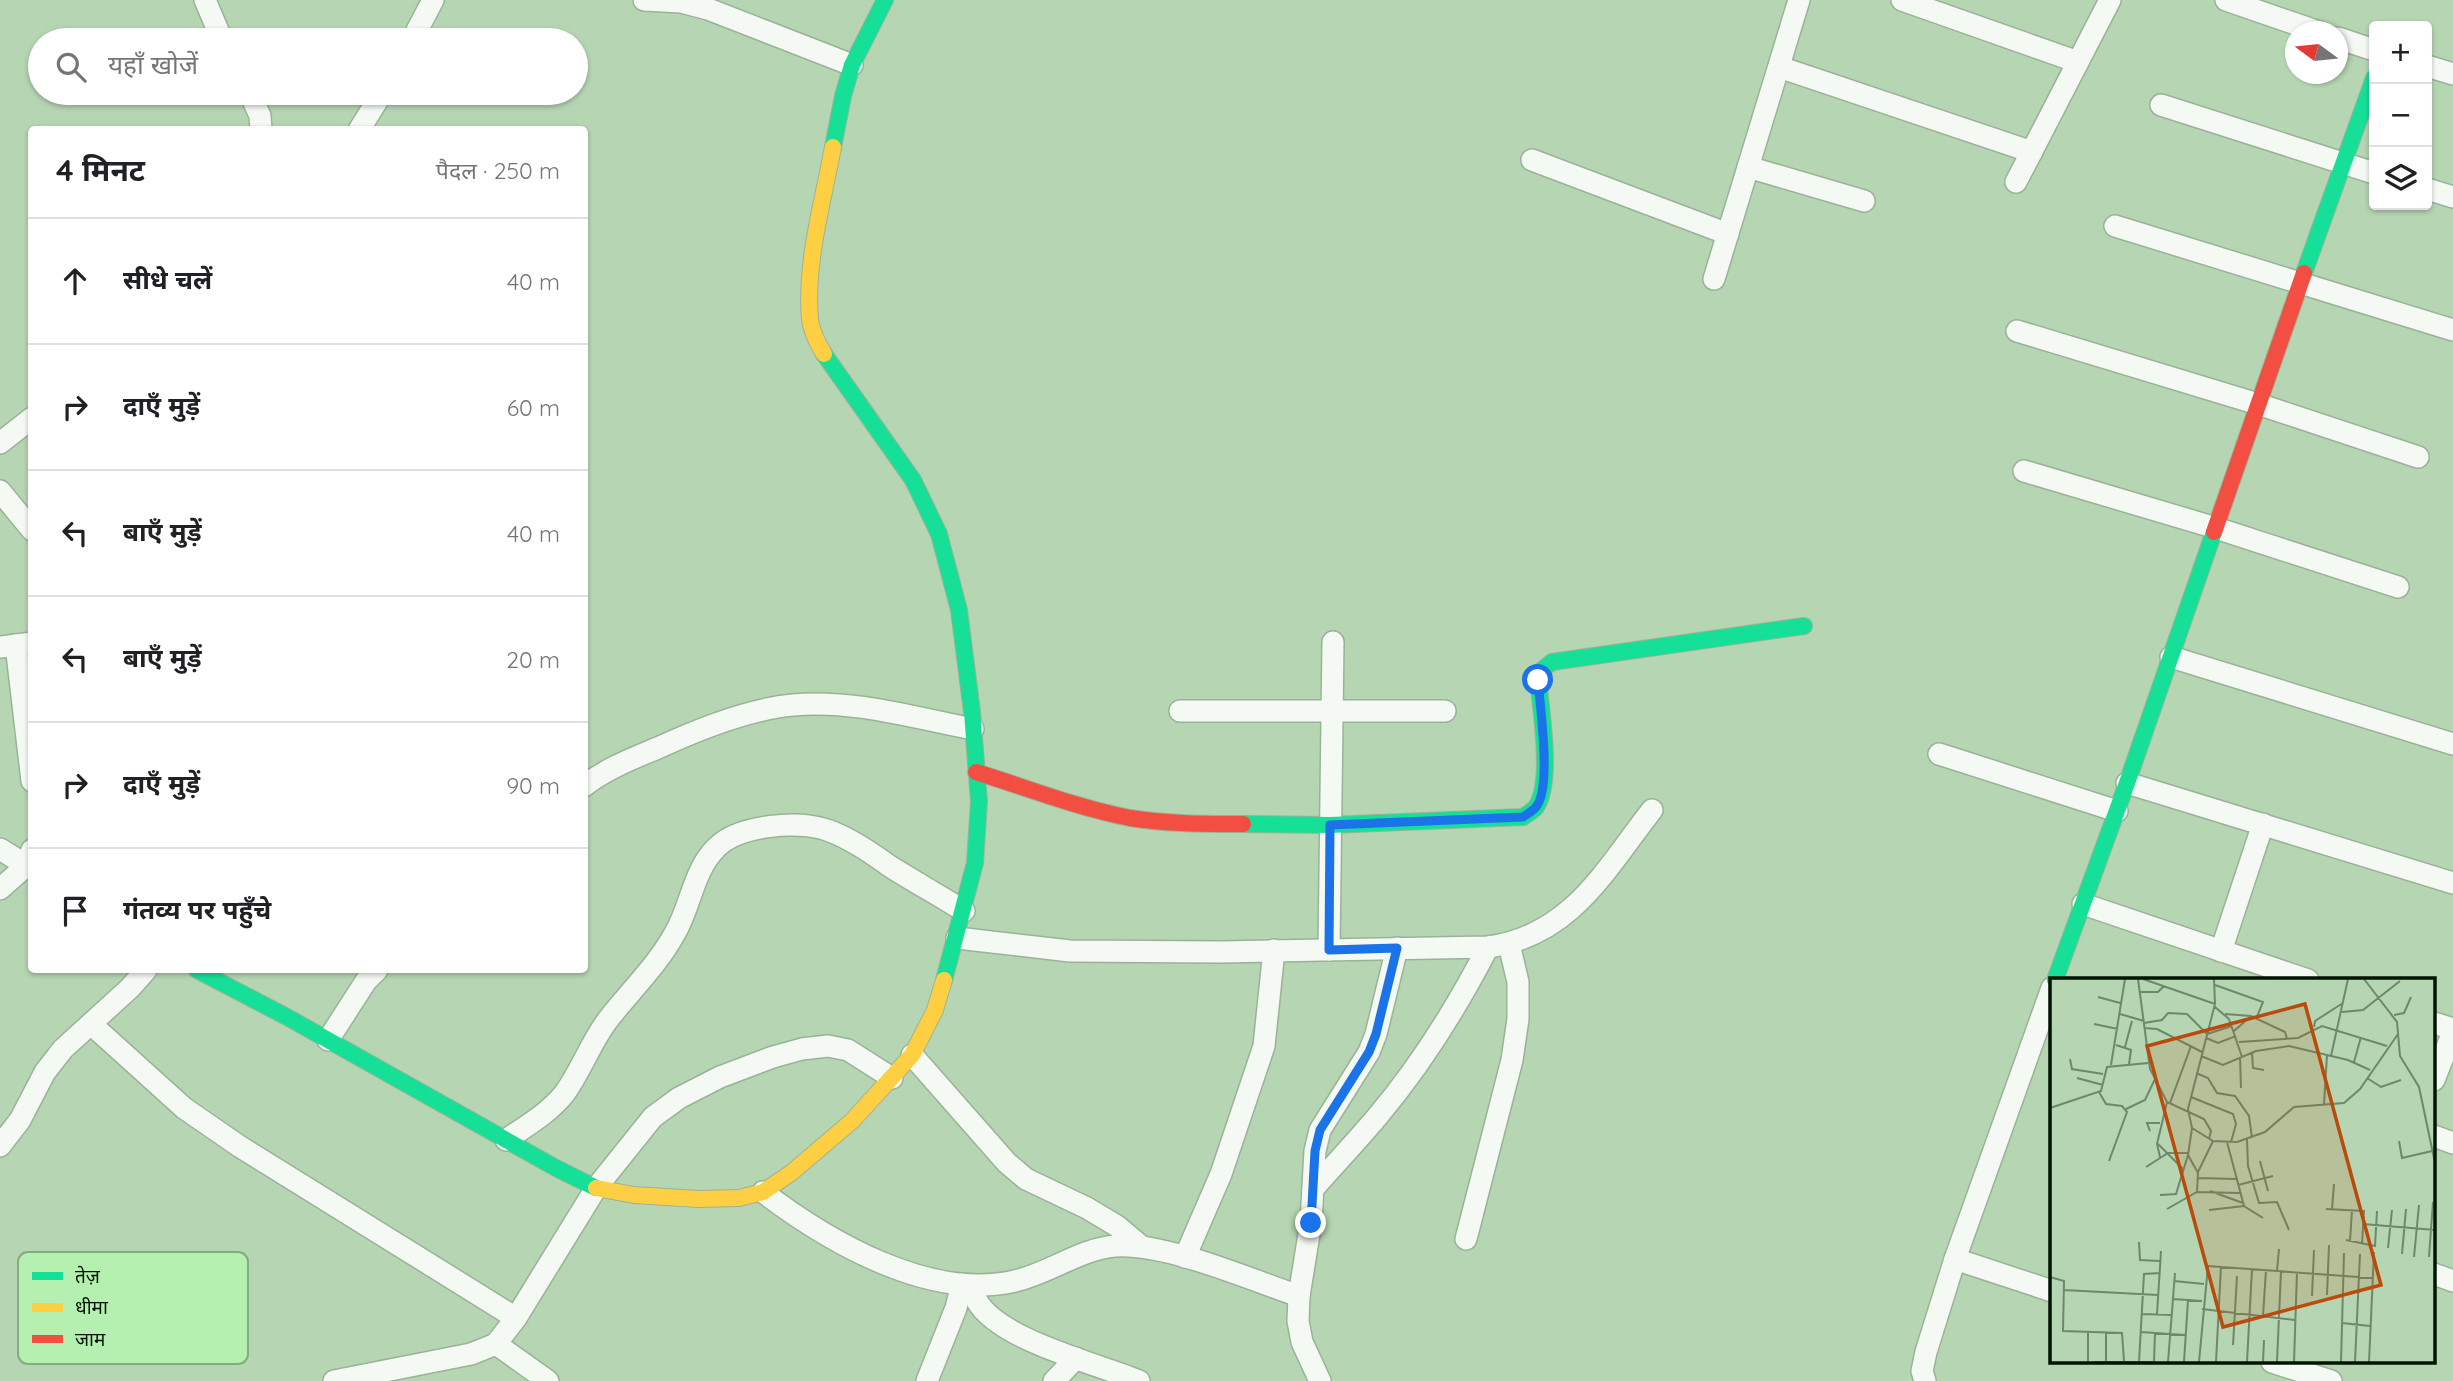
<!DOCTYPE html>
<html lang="hi">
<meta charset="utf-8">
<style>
:root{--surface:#fff;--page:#f6f6f6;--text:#202124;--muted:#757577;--line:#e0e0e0}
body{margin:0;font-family:Quicksand,"Noto Sans Devanagari",sans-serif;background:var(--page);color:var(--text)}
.controls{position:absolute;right:21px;top:21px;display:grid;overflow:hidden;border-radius:7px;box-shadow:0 2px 5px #0004}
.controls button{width:63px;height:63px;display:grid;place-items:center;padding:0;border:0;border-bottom:2px solid var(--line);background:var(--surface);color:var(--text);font:35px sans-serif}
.compass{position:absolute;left:2285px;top:21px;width:63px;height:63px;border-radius:50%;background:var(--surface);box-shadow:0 2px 5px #0004;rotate:285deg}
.stop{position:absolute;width:21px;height:21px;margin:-16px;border:5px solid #1a73e8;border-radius:50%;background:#fff}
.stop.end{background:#1a73e8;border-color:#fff;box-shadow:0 2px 7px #0008}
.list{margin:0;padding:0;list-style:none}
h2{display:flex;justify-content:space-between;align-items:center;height:91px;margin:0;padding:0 28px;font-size:30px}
h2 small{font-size:23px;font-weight:400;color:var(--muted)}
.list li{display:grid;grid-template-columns:46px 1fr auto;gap:21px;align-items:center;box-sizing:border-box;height:126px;padding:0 28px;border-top:2px solid var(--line)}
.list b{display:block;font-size:26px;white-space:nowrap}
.list em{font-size:23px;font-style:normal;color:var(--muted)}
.icon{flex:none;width:38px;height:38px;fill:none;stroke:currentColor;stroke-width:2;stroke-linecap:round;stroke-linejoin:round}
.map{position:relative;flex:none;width:2453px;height:1381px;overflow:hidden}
.search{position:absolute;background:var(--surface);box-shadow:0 2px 5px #0004;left:28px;top:28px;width:560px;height:77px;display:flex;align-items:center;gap:18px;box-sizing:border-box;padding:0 24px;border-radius:38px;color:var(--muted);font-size:26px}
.panel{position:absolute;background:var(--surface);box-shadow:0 2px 5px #0004;left:28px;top:126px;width:560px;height:847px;border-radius:7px}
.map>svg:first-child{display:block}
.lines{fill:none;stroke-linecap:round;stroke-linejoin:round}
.street-casing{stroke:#9ab398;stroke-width:24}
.fast-casing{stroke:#9ab398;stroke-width:18}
.slow-casing{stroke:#9ab398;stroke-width:18}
.jam-casing{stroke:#9ab398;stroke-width:18}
.street{stroke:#f4f9f4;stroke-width:21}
.fast{stroke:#16e098;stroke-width:16}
.slow{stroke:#ffcf43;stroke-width:16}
.jam{stroke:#f24e42;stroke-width:16}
.route{stroke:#1a73e8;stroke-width:9}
.inset-road{fill:none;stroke:#6e886c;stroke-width:2}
.view{fill:#ba4b0a;fill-opacity:0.15;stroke:#ba4b0a;stroke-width:3.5}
.inset-edge{fill:none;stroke:#011401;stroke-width:3.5}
.key{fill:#b6f0b1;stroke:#80ae7c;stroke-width:2}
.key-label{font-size:19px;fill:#011401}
</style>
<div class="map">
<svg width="2453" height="1381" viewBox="0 0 2453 1381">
<rect width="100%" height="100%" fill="#b6d5b3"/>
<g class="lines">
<defs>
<g id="street">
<path d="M205,0l17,40"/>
<path d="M644,0l37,2 27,7 144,56"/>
<path d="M1902,0l176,62"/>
<path d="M2226,0l93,32"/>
<path d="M2338,38l36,12"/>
<path d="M412,40l21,-40"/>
<path d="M2427,66l26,8"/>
<path d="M1779,67l253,85"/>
<path d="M250,93l10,23 1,14"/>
<path d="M2161,105l213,68"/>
<path d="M359,130l23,-37"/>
<path d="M1532,160l196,74"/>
<path d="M1748,167l116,34"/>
<path d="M2016,182l94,-182"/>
<path d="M2427,189l26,8"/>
<path d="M2115,226l338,104"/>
<path d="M1714,279l85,-279"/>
<path d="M2017,331l241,73 160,53"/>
<path d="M0,443l32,-25"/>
<path d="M2024,471l192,57 182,59"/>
<path d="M0,491l32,39"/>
<path d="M16,645l16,136"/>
<path d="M0,647l32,-4"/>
<path d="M2171,657l282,87"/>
<path d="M1180,711h265"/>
<path d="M1939,754l178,57"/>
<path d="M2127,783l326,100"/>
<path d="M584,786c23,-18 50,-28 76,-39 39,-18 90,-38 133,-42 59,-6 122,13 180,24"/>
<path d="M0,849l32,20"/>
<path d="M0,889l26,-23 6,-16"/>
<path d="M2083,904l225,76"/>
<path d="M957,938l113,13 151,1 267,-5c83,-11 117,-77 164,-137"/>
<path d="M1329,950l4,-308"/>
<path d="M2221,951l42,-127"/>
<path d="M2434,1023l19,6"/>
<path d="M91,1024l93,84 55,38 277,172"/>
<path d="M328,1040l38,-59 11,-11"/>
<path d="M912,1055l95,108 19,16 61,29 30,18 25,21"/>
<path d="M2434,1080l19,-48"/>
<path d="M2434,1136l19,7"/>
<path d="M506,1140c20,-14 43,-27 58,-46 16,-21 26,-50 43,-73 23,-30 50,-55 68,-88 16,-27 18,-62 41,-85 22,-23 82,-28 111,-18 23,8 44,23 64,37 24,15 49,29 73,44"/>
<path d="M0,1146l20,-26 25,-48 18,-23 67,-61 16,-18"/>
<path d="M1313,1189c21,-24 43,-47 64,-72 44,-52 80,-110 111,-170"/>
<path d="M763,1192c66,50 167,109 252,89 35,-8 65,-32 100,-35 53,-3 133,33 184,50"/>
<path d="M1466,1239l46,-179 6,-41v-37l-9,-38"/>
<path d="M1185,1257l36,-83 43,-128 10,-96"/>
<path d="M1955,1259l97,32"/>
<path d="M2434,1274l19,7"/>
<path d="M972,1286c2,5 3,11 5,15 22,39 121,63 162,80"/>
<path d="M496,1344l52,37"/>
<path d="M2272,1362l59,19"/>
<path d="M334,1381l137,-27 25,-10 20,-26 80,-130 57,-71 26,-19 41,-21 53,-20 29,-8 26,-3 20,4 44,28"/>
<path d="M927,1381l29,-73 6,-24"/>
<path d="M1054,1381l22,-23"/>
<path d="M1320,1381l-18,-39 -4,-21 1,-25 12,-74 4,-71 5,-21 49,-78 7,-18 21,-86"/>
<path d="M1925,1381l-3,-10 4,-19 29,-93 97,-271"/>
</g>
<g id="fast">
<path d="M833,147l10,-51 9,-31 33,-65"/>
<path d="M2304,273l70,-195"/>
<path d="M824,354l89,126 26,54 20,76 13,102 7,89 -4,62 -31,117"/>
<path d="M1243,824l87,1 193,-8c4,-3 10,-6 13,-10 17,-24 5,-98 2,-127l4,-10 10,-8 252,-36"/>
<path d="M197,970l90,47 269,151 40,20"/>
<path d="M2055,980l72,-197 87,-251"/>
</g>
<g id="slow">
<path d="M824,354c-6,-10 -13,-24 -14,-35 -5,-57 13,-117 23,-172"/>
<path d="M596,1188l38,7 64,4 41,-1 24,-6 28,-19 61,-52 60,-66 23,-45 9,-30"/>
</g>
<g id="jam">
<path d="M2214,532l90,-259"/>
<path d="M976,772c51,16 102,36 154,46 37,6 76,6 113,6"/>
</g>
</defs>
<use href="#street" class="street-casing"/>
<use href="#fast" class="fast-casing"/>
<use href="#slow" class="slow-casing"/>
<use href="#jam" class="jam-casing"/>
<use href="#street" class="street"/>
<use href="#fast" class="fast"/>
<use href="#slow" class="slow"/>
<use href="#jam" class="jam"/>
</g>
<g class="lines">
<path class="route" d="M1311,1223l4,-72 5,-21 49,-78 7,-18 21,-86 -68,2 1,-125 193,-8c4,-3 10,-6 13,-10 16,-19 4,-100 2,-127"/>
</g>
<g transform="translate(2050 978)">
<rect width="385" height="385" fill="#b6d5b3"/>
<path class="inset-road" d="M88,1l12,90 17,33 37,17 7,12 -2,8M93,1l72,25M164,1l1,25 -27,105 4,19 21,13 24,1 28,-10 29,-25 50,-4 16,-14 38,-55M314,1l33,43 3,34 19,31 16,76M165,7l48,17 -7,17M90,14h18l6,-6M48,19l22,6M165,29l14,12 13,38M292,34l21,-2 37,-29M70,36l24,7M175,36l26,2 34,16 2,7M344,37l10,-2 7,-16M94,45l18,-3 6,-7 19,1 20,20 25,-8M44,46l24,5M264,49l1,-6 28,-18M94,50l13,1 45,23M184,53l17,-15M156,60l12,5 18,-7M189,64l59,-4 24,-12 65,20M66,67l15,5 -2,14M75,69l7,-26M202,75l1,15 11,2M151,78l22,9 33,-14 33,-5 59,14 22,10M281,78l17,-77M190,79l1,31M20,81l2,10 31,5M304,84l7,-25M61,87l14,-86M146,95l12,5 9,15 18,3 14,20 3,22M27,100l26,7M317,100l14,9 20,-7M49,114l7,12 16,2 5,6 -18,49M141,119l42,17 3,10 -5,18M120,125l21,-57M274,126l3,-49M0,130l51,-17 6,-24 41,-4M76,131l19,-9 10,-21M142,150l-4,27 10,18 -1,19M100,153l-3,-8h13M197,161l1,27 11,37 18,-1 12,28M349,163l3,17 30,-7M177,164l17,64 19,12M108,166l25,25M110,179l-3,-13 10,-42M210,183l8,30M96,189l22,-14h20M148,194l15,-31M148,200l38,1M188,207l35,-9M160,213l33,12M110,217l16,-1 12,-39M117,231l30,-17 43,1M276,231l38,2 -2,33M282,231l2,-25M159,232l35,-4M313,246l72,6M296,262l29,6 2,-35M300,263l2,-31M89,264l1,18 20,1M338,270l4,-38M352,276l4,-45M364,279l5,-52M379,279l4,-55M227,293l2,-22M0,299l14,4 -1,50 59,2 2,28M124,303l30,3M14,312l94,5M277,317l2,-50M262,318l2,-46M123,321l29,2M152,331l93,11M92,336l30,1M107,336l4,-63M213,338l3,-46M292,345l28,3M38,354v30M56,354v29M91,354l44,3M183,367l4,-69M43,384h63M89,384l5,-88 16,-1M104,384l1,-29M118,384l7,-89M134,384l4,-62M149,384l9,-96 164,12M166,384l5,-96M197,384l5,-93M213,384l1,-22M227,384l4,-91M244,384l3,-90M291,384l3,-109M305,384l5,-108M319,384l5,-110"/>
<path class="view" d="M255,26l76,281 -158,42 -76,-281z"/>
<rect width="385" height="385" class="inset-edge"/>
</g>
<rect x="18" y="1252" width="230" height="112" rx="10" class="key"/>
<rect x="32" y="1272" width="31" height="8" fill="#16e098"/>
<rect x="32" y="1303" width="31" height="9" fill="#ffcf43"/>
<rect x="32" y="1335" width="31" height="8" fill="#f24e42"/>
<g class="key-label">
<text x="75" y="1283">तेज़</text>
<text x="75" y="1314">धीमा</text>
<text x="75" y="1346">जाम</text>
</g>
</svg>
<div class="controls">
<button>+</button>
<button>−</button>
<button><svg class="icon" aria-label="layers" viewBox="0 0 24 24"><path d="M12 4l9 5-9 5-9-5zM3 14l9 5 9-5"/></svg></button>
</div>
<svg class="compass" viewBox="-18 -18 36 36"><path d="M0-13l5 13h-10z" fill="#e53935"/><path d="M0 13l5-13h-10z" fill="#757577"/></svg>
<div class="stop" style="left:1538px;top:680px"></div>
<div class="stop end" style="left:1311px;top:1223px"></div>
<div class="search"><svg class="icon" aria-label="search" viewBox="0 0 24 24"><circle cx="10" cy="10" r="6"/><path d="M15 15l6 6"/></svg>यहाँ खोजें</div>
<section class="panel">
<h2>4 मिनट<small>पैदल · 250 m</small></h2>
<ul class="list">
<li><svg class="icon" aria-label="ahead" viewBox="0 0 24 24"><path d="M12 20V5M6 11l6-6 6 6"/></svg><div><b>सीधे चलें</b></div><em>40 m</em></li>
<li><svg class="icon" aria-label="right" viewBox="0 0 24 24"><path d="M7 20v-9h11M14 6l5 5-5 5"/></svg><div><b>दाएँ मुड़ें</b></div><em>60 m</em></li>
<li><svg class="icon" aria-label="left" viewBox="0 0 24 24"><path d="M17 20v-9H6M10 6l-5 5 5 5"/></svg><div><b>बाएँ मुड़ें</b></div><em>40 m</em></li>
<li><svg class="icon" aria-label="left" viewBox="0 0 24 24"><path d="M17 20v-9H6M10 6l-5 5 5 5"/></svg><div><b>बाएँ मुड़ें</b></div><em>20 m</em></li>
<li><svg class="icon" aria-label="right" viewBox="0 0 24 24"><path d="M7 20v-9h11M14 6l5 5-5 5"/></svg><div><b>दाएँ मुड़ें</b></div><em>90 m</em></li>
<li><svg class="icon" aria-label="arrive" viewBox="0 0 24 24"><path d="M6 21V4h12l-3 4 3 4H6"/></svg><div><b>गंतव्य पर पहुँचे</b></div></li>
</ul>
</section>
</div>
